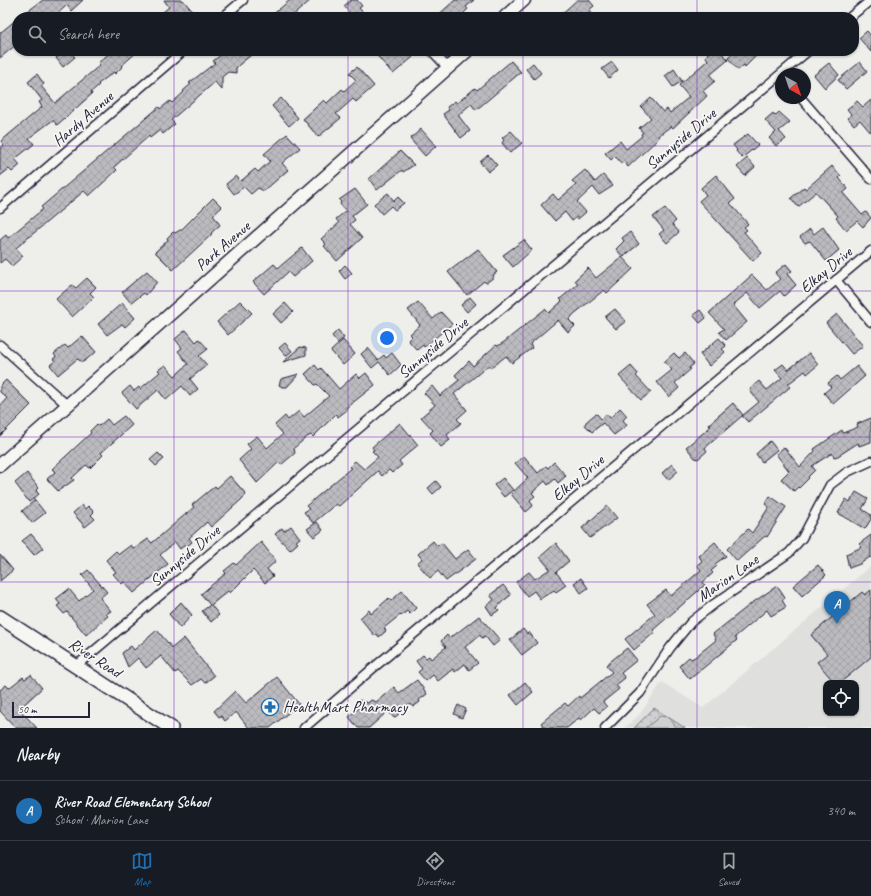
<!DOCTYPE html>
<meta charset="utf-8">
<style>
:root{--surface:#171b24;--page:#20242c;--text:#f1f3f6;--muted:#9ea1a6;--line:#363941;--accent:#1f6fb2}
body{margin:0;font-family:Caveat,sans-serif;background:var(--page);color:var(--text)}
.controls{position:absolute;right:12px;bottom:12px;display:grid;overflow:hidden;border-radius:8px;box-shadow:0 1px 3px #0004}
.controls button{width:36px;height:36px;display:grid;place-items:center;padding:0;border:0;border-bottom:1px solid var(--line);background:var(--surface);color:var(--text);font:20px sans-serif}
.compass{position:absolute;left:775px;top:68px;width:36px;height:36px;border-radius:50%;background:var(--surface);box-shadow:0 1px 3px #0004;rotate:140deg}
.scale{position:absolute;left:12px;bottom:10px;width:78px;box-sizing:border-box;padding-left:4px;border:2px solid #22223b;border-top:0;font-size:11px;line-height:14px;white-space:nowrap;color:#22223b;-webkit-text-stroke:3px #f6f6f2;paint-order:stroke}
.you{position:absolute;left:387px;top:338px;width:14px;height:14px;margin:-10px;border:3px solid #fff;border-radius:50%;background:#1a73e8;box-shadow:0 0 0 6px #1a73e833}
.badge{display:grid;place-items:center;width:26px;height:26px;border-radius:50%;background:var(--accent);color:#fff;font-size:13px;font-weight:700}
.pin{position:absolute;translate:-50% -33px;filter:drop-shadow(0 1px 2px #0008)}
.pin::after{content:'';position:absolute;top:21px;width:14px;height:12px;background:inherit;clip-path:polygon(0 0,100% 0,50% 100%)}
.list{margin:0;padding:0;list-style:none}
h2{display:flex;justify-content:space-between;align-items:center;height:52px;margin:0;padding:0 16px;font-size:17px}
h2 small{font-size:13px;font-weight:400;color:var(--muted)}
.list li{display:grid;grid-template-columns:26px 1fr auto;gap:12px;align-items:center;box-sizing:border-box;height:60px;padding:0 16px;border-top:1px solid var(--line)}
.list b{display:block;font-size:15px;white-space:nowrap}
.list p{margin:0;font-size:13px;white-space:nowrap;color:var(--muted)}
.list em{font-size:13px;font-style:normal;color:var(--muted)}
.icon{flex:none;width:22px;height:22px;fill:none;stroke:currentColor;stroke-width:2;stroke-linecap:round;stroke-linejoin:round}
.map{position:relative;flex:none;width:871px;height:728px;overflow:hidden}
.search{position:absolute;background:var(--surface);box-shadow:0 1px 3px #0004;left:12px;right:12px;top:12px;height:44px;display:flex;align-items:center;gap:10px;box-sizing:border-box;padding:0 14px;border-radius:16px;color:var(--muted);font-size:15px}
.sheet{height:112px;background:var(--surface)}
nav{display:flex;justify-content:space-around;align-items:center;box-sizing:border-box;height:56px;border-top:1px solid var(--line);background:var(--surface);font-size:11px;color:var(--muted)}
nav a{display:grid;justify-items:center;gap:2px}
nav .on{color:var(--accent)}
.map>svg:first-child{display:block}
.built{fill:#dfdfde;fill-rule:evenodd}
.grass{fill:url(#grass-dots);stroke:#797986}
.garden{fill:#d0d0d1;stroke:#797986}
.building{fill:url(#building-cross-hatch);stroke:#22223b}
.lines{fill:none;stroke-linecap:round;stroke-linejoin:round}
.street-casing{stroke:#22223b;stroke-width:11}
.secondary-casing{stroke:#22223b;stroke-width:15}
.primary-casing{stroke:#22223b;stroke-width:16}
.street{stroke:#f6f6f2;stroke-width:8}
.secondary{stroke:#f6f6f2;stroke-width:12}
.primary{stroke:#f6f6f2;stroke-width:13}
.grid{fill:none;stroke:#7b2cbf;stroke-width:1;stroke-opacity:0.55}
.labels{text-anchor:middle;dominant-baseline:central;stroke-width:3.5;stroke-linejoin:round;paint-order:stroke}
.street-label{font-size:16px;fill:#22223b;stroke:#f6f6f2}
.poi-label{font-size:16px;fill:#22223b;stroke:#f6f6f2;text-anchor:start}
</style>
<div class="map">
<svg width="871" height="728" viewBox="0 0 871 728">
<defs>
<pattern id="grass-dots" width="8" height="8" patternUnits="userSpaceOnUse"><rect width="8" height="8" fill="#d0d0d1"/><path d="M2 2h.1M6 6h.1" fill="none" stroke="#b2b2b4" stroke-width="1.8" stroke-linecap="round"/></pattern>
<pattern id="building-cross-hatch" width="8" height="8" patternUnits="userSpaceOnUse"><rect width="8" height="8" fill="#bbbbbf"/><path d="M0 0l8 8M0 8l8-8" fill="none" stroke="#a0a0a5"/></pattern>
</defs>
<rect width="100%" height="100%" fill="#eeeeeb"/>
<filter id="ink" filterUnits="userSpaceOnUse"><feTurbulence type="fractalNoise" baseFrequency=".025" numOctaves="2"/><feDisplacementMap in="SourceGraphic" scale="8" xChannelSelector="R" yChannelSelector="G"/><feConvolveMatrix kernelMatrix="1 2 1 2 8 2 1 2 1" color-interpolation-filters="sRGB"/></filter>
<g filter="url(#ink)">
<path class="built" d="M871,566v162h-247l16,-14 22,-32 41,26zM826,683h30v30h-30z"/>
<path class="grass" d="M654,708l31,20h-51z"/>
<path class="garden" d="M660,716l8,1 9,11h-31z"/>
<g class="building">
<path d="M43,0h40l-12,11 -4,-6 -13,12h-34z"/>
<path d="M164,0h19l11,13 -4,4h-33l12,-10z"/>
<path d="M290,0h21l-20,17h-21z"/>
<path d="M351,0h6l5,6 -3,2 8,9h-14l-9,-11z"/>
<path d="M455,0h19l-8,7 2,2 -8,8h-24z"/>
<path d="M577,0h12l5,6 -5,4 5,7h-36z"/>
<path d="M17,19v25l-17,14v-25z"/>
<path d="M867,31l4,5v16l-12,-14z"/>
<path d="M65,51h4l6,6 -12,10 -7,-9z"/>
<path d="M112,51h26l-17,15 1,1 -7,7 -1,-2 -16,12 1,1 -8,7 1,2 -35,31 -4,-5 -24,18 5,6 -19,15 5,6 -8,7 -3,-3 -9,7v-27l4,-4 -3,-4 41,-34 -3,-5 3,-2 -14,-18 9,-8 7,10 -3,2 14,17 45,-38 -2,-2z"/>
<path d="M226,51h30l-16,13 -4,4v5l-8,-1 -6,5v13l-7,-8 -44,38 4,4 -12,10 -3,-4 -10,8 -1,-2 -35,31 3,3 -28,26 -5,-5 -68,57 7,8 -11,10 -7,-7 -5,4v-23l6,-5 2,3 35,-29 -2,-2 118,-100 1,2 10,-8 2,2 12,-11 -1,-1 8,-7 -2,-1 26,-20 -2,-2z"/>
<path d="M373,51h35l5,6 -20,17z"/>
<path d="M709,51h11l8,9 -18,15 5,6 -12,10 4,5 -34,32 -2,-2 -13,10 1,2 -31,29 -4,-5 -2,2 -7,-8 -4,4 -6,-7 15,-12 6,8 16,-13 -1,-2 2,-1 -4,-5 12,-10 -10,-11 10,-9 12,14 4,-3 3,4 19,-16 -10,-12 29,-25 -2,-3z"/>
<path d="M736,51h25l-16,16 -1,-2 -6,5 -10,-12z"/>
<path d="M511,61l10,11 -45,38 -5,-6 -13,11 12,16 -9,7 -18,-24 6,-4 -2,-3 8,-6 2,2 18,-15 2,2z"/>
<path d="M612,62l6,8 -9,8 -7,-9z"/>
<path d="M860,62l7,9 -21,18 -8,-9z"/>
<path d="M533,63l8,10 -7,6 -8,-10z"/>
<path d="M829,63l10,12 -14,13 -11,-13z"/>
<path d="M357,67l17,19 -18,16 -3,-3 -17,15 5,4 -23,19 -15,-18 21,-19 3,3 15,-14 2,2 12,-11 -7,-7z"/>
<path d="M674,69l8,12 -9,6 -8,-11z"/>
<path d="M281,98l17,20 -9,8 -17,-20z"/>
<path d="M871,100v33l-11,-13 -6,5 -6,-7 3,-4 -4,-5 10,-8 6,6z"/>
<path d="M779,112l11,10 -11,9 7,8 -10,7 -7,-8 7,-6 -11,-12 8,-7 2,3z"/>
<path d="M421,129l15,17 -11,10 -15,-17z"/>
<path d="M511,131l11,12 -12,10 -8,-10 2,-3 -2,-2z"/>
<path d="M287,134l13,14 -18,15 6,7 -24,21 -6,-3 -7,6 -7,-7 -10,7 -8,-10 10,-8 5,5 14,-12 3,3 12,-11 -6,-7z"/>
<path d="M748,134l10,11 -16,13 -6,-7 1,-1 -4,-5z"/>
<path d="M400,151l14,14 -11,7 -1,-2 -25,20 -8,-11z"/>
<path d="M488,155l9,10 -9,7 -8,-10z"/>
<path d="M747,158l8,9 -10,9 -8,-9z"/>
<path d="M832,166l9,10 -2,2 9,11 -5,4 19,22 4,-3 5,6 -8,9 -6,-6 -11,9 -10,-12 2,-2 -22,-24 -18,15 -7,-9 13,-11 2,2z"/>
<path d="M585,170l10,12 8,-7 10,11 -14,9 -6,-8 -16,15 9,10 -8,7 -1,-2 -5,4 -7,-9 -10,9 -14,-16 12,-11 5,6 18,-15 -4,-4z"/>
<path d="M716,175l19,24 -5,4 18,21 -4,3 3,3 -3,2 18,21 -9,8 -54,-60 7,-6 -5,-7z"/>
<path d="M355,189l12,15 -15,12 3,4 -5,4 12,14 -25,23 -13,-15 2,-2 -5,-5 18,-16 -3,-4 10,-8 -6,-7 1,-2 -2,-2z"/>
<path d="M388,193l6,8 4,-4 6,6 -9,7 -4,-4 -9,8 -8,-10z"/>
<path d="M213,198l9,9 -9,8 7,10 -8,7 -1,3 -38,35 -18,-18 13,-12 -1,-2 6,-6 2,1 7,-4z"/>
<path d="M665,208l11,13 -4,3 7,8 -12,11 -8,-9 5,-4 -11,-13z"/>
<path d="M823,227l16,23 -13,11 -16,-20 -5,2 -5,-6 10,-8 4,5z"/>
<path d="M630,232l9,12 -16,13 -7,-8 8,-8 -2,-3z"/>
<path d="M524,240l8,10 -19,17 -10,-12z"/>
<path d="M302,248l10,13 -19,16 -5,-5 -24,22 -11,-12 21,-18 4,4z"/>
<path d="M478,249l19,23 -4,3 1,2 -8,6 -2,-2 -17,14 -19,-23z"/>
<path d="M622,257l11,12 -26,24 -3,-3 -30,24 -5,6 6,6 -7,6 -10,-12 -28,24 2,4 -20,15 -6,-7 -15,12 -2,-3 -35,29 13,16 -10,9 4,4 -14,12 3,5 -9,7 -11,-14 3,-3 -12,-13 14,-12 -11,-12 8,-7 8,10 19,-16 -4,-5 14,-14 4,5 23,-21 2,1 6,-4 41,-33 4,4 13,-12 -2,-2 18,-15 -3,-4 13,-12 8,10z"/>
<path d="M786,264l6,7 -5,3 9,11 -12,11 -4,-5 -20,17 -13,-15 -14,12 14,17 -21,18 -7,-8 5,-3 -15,-16 43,-38 15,15 13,-11 -5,-6z"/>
<path d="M345,265l7,8 -7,6 -6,-8z"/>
<path d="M147,271l10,11 -11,13 -2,-2 -13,10 -9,-11z"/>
<path d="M87,278l9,9 -6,6 4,4 -22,20 -16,-18 16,-14 4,3z"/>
<path d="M470,297l6,7 -9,8 -6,-7z"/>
<path d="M240,301l12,12 -24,22 -11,-13z"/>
<path d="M418,302l15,17 8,-7 11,12 -28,23 -1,-2 -6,5 -9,-10 4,-4 -2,-2 10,-9 -12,-15z"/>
<path d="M122,303l13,15 -10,9 -3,-3 -15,11 -9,-11z"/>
<path d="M285,303l8,9 -12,11 -8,-9z"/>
<path d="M615,309l11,12 -10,8 -11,-12z"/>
<path d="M700,310l6,8 -6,5 -7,-8z"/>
<path d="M837,314l26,32 -11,8 -26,-31z"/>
<path d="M186,330l10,12 3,-3 9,10 -9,7 8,9 -17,14 8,10 -8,7 -8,-10 -16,14 -8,-10 -22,19 -14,-16 8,-7 4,5 5,-4 1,2 20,-17 -2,-2 7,-5 10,11 13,-12 -10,-13 4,-3 -7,-9z"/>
<path d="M338,330l6,8 -6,5 -6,-7z"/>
<path d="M82,336l14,16 -13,10 -6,-3 -19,16 -8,-10 5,-4 -2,-2 3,-2 -2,-3 11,-9 3,3z"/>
<path d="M719,338l7,8 -4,3 3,3 -16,14 -9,-12z"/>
<path d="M343,340l12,14 -12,11 -12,-14z"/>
<path d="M285,343l7,8 -6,5 -7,-8z"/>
<path d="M300,347l6,1v7l-23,7z"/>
<path d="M368,348l10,12 6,-5 2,3 6,-5 9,12 -11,10 -11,-13 -7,6 -11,-14z"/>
<path d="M674,353l5,5 6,-5 9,11 -5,4 2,1 -16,14 4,5 -10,9 -12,-15 15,-12 -8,-8z"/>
<path d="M809,353l9,12 -11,9 -2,-3 -17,13 2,3 -42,35 -6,-6 17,-14 -9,-11 1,-3 8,-7 8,9 15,-12 -7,-8 8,-6 5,6z"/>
<path d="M315,365l4,5 2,-2 18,21 17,-15 4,4 6,-5 9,12 -29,23 1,2 -9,7 -2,-3 -23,23 -2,-2 -4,2 -13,11 1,5 -14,12 -2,-3 -22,21 -18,-23 12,-11 -4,-5 10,-8 10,12 16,-14 -8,-9 10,-9 3,4 11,-9 5,6 25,-21 -12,-12 -2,1 -10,-11z"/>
<path d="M631,366l7,8 -2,2 15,16 -10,8 -22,-24z"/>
<path d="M857,366l8,10 -32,28 -9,-11 7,-6 -3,-4 9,-7 3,4z"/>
<path d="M299,374l-12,13h-5l-3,-2 2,-6z"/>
<path d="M6,380l25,25 -31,31v-30l7,-8 -7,-6v-6z"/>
<path d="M733,403l10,12 -38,33 2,3 -9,8 -3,-1 -9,-11 22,-18 2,-3 -1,-2z"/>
<path d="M620,408l7,8 -4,4 4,5 -13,10 -11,-12 -11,9 -7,-7 1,-3 8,-7 3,-1 4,5 6,-5 3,4z"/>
<path d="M124,416l8,9 -31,28 2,2 -13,13 -4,-3 -14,13 2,2 -16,11 -11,-12 8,-7 -3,-3 39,-36 -1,-2 7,-7 2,2 8,-7 5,6z"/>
<path d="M871,418v24l-12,4 -1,-3 -20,13 -4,1 -2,-4 -20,13 3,4 -7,7 1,1 -10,10 -1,-1 -4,4 -13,-12 8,-8 -13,-17 8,-7 16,20 15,-16 -1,-2 28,-19 1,3 15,-6 -1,-3z"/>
<path d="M400,423l18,22 -19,16 3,4 -10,8 -3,-3 -7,6 -4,-5 -39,35 -3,-2 -23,19 -9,-11 5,-3 -3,-3 45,-38 -2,-1 6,-6 9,8 14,-12 -6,-6 2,-1 -2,-3z"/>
<path d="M770,441l7,9 -15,12 -6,-8z"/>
<path d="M158,453l6,6 -8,7 -6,-6z"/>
<path d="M524,456l14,17 8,-7 2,2 6,-6 12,14 -8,7 -3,-4 -7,6 -3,-4 -13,12 3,3 -5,4 3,6 -7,6 -15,-18 17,-16 -13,-15z"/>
<path d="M672,464l6,7 -10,9 -6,-7z"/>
<path d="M27,473l12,15 -3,3 3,3 -10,8 -14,-19z"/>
<path d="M230,476l16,18 -4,5 -31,28 -4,-5 -18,16 3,4 -6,5 -1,-2 -5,4 -5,-7 -15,13 8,9 -34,29 -10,-11 -2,2 -9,-10 3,-2 -10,-12 10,-9 3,3 12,-9 3,4 14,-10 4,4 42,-36 -2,-2 12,-10 11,-9 2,2z"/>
<path d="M503,478l10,12 -9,7 -10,-12z"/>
<path d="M436,481l5,6 -8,7 -5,-6z"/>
<path d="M856,492l12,7 -6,10 9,6v4l-6,10 -27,-16 8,-14 4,3z"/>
<path d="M770,496l16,11 -19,30 -2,-1 -28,25 -10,-12 21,-20 4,4 17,-26 -4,-3z"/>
<path d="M35,500l10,13 -13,10 -10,-12z"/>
<path d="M82,505l3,4 3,-3 6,6 -3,3 4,4 -10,8 -12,-14z"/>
<path d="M607,506l10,12 -27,20 -8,-10z"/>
<path d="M317,522l6,8 -9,7 -7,-8z"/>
<path d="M291,526l9,12 -4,3 2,2 -8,7 -15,-16 7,-6 2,3z"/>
<path d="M31,534l12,14 -9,7 -12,-14z"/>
<path d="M871,535v23l-1,-1 -10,7 -11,4 -3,-14 16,-7 -3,-3z"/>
<path d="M433,541l4,5 5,-3 13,16 13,-10 8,10 -30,22 -8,-10 -8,7 -13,-15 5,-4 -4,-5z"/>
<path d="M261,542l15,19 -9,8 6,7 -8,7 -12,-13 -23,23 -2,-2 -17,14 8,10 -8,7 -9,-11 8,-6 -9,-11 25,-21 -2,-2 10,-8 2,2z"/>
<path d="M715,542l11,14 -11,8 2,2 -6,5 2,2 -10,9 2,3 -52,45 2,2 -21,18 -9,-11 30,-25 -8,-10 19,-14 5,6 30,-26 -4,-5 5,-4 -3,-5z"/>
<path d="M556,543l13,18 -13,11 10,13 -10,7 -2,-2 -14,9 -6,-8 -7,5 -11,-14 13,-10 6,7 15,-10 -10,-12z"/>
<path d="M0,555l13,15 -13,11z"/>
<path d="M818,565l8,10 -24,21 -9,-10z"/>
<path d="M88,570l19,22 -7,6 11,13 -5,3 2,2 -22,19 -19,-23 -3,2 -7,-8 3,-2 -4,-5 13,-10 10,12 14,-12 -11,-14z"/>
<path d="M581,578l7,10 -7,5 -7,-10z"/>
<path d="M503,585l8,10 -9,7 -5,6 2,2 -7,5 -6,-9 8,-6 -4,-5z"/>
<path d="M777,586l8,12 -3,2 4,7 -15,9 -4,-6 -32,27 2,3 -47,39 -11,-13 10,-9 2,2 4,-2 21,-17 -3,-6 39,-31z"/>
<path d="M871,590v67l-31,26h-5l-18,-21 10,-8 -16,-19 51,-43 3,3z"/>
<path d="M402,591l14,17 -6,6 -3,-3 -6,5 -1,-1 -16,13 2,3 -7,6 -2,-3 -2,2 -15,-18 9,-8 2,4 18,-16 2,3z"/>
<path d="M181,602l11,13 -12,13 -11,-14z"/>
<path d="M479,616l21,24 -7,6 -8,-10 -3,2 -2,-3 -15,12 13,16 -9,7 -4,-6 -10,8 -2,-3 -15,12 -5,-6 -7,6 -8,-9 4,-3 -6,-8 7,-6 3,3 3,-2 2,3 15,-12 -5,-6 6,-6 2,3 3,-3 1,1z"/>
<path d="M523,629l4,5 2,-2 8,11 -15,12 -12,-15z"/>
<path d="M157,630l15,18 12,-10 30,38 -9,7 -4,-4 -9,6 -14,-14 -3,2 -14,-17 -15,12 -8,-10 -10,9 -6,-14 9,-7 3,4z"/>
<path d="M627,648l10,12 -16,13 4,5 -9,7 3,4 -16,13 4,5 -8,6 -5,-5 -13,12 -2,-2 -12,10h-22l-4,-5 24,-20 3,3 11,-10 1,2 32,-26 -6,-7z"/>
<path d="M31,675l11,13 -23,21 18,19h-21l-16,-17v-21l6,-5 3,3 14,-11 2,2z"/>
<path d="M277,677l22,27 -29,24h-21l-13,-16 -11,9 -4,-5 -2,1 -5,-6 21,-20 11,12z"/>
<path d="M417,680l10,14 -8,6 1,2 -7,5 -2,-3 -17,14 -6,-7 -19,17h-11l-9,-11 11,-10 -1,-7 9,3 3,-3 5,2 18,-15 5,6z"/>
<path d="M525,682l8,10 -15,13 -8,-10z"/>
<path d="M458,705l8,4 -4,9 -8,-4z"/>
</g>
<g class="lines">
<defs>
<g id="street">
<path d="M223,17l20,-17"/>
<path d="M850,17l21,-17"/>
<path d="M432,51l16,17"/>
<path d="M801,98l70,81"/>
<path d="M0,208l183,-157"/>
<path d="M836,280l35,42"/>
<path d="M0,345l67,60"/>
<path d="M76,666l732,-615"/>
<path d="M304,728l68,-59 499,-418"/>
<path d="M605,728l35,-35 30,-45 21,-26 23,-18 75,-51 13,-15 28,-53 17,-13 24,-11"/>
</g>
<g id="secondary">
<path d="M505,17l19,-17"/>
<path d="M0,465l467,-414"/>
</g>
<path id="primary" d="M0,617l171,111"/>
</defs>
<use href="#street" class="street-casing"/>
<use href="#secondary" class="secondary-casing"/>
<use href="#primary" class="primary-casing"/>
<use href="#street" class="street"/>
<use href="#secondary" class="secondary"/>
<use href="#primary" class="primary"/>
</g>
</g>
<path class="grid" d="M174,0v17M348,0v17M523,0v17M697,0v17M174,51v677M348,51v677M523,51v677M697,51v677M0,146h871M0,291h871M0,437h871M0,582h871"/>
<defs>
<symbol id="pharmacy-ring" viewBox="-11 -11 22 22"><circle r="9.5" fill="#f6f6f2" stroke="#1f6fb2" stroke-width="1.5"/><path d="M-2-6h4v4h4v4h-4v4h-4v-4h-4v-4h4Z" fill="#1f6fb2"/></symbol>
</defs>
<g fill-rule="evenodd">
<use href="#pharmacy-ring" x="260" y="697" width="20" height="20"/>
</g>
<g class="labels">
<g class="street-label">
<text transform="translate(83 119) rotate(-41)">Hardy Avenue</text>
<text transform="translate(681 139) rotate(-40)">Sunnyside Drive</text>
<text transform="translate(223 246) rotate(-41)">Park Avenue</text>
<text transform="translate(826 270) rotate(-40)">Elkay Drive</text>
<text transform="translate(433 348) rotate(-40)">Sunnyside Drive</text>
<text transform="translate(578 478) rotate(-40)">Elkay Drive</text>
<text transform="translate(185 556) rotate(-40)">Sunnyside Drive</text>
<text transform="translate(728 578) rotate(-35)">Marion Lane</text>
<text transform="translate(95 658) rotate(33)">River Road</text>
</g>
<g class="poi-label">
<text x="283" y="707">HealthMart Pharmacy</text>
</g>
</g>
</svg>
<div class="controls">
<button><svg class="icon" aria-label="locate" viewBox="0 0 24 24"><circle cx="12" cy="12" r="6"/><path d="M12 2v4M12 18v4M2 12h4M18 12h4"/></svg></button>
</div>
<svg class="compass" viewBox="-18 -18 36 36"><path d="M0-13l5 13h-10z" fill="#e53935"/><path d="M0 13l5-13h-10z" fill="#9ea1a6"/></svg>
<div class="scale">50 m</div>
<div class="you"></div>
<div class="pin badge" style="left:837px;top:624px">A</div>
<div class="search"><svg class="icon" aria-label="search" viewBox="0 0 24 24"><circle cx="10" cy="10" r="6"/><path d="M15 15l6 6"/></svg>Search here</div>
</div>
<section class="sheet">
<h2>Nearby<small></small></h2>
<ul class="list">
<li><span class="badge">A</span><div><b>River Road Elementary School</b><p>School · Marion Lane</p></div><em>340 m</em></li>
</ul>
</section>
<nav>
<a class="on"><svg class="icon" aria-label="map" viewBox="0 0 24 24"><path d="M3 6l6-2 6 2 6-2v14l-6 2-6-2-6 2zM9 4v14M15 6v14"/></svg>Map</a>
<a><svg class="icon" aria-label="directions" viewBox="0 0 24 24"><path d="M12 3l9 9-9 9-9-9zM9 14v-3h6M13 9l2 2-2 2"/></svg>Directions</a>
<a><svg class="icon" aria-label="saved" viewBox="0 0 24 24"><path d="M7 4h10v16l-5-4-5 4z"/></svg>Saved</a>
</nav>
